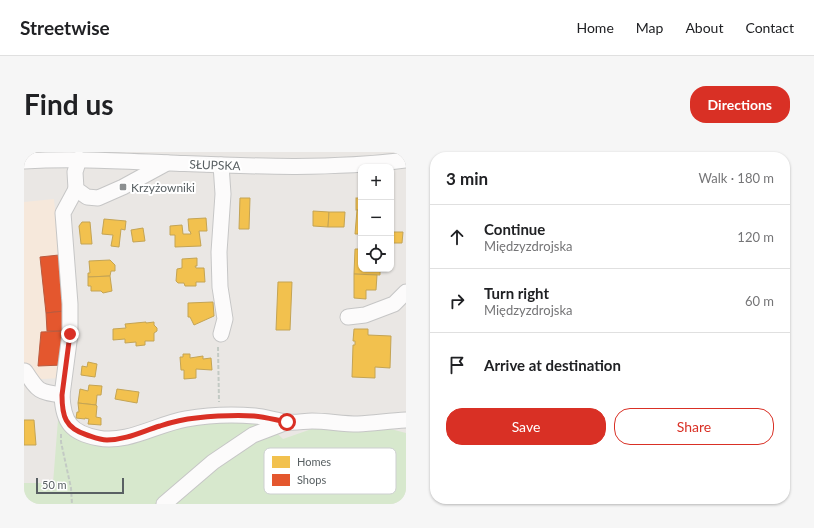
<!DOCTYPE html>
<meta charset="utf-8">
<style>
:root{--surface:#fff;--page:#f6f6f6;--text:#202124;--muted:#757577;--line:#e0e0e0;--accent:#d93025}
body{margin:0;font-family:Lato,sans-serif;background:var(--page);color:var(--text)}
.controls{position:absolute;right:12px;top:12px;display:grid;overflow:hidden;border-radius:8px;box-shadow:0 1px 3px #0004}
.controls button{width:36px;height:36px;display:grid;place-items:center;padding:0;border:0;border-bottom:1px solid var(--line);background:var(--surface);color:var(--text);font:20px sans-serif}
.scale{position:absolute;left:12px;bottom:10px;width:88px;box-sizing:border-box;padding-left:4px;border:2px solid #596063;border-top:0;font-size:11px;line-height:14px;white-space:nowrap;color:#596063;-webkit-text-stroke:3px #fff;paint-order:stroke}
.stop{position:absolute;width:12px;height:12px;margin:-9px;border:3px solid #d93025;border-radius:50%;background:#fff}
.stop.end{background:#d93025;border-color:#fff;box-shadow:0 1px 4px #0008}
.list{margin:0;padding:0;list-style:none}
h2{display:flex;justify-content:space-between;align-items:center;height:52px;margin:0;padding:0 16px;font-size:17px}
h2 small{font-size:13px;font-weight:400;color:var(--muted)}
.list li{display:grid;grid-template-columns:26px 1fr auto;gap:12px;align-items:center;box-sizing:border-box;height:64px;padding:0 16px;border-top:1px solid var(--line)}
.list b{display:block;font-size:15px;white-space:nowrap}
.list p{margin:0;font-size:13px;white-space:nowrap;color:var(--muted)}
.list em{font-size:13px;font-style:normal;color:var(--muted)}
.actions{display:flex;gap:8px;padding:12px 16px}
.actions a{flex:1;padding:9px 0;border:1px solid var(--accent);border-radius:16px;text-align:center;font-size:14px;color:var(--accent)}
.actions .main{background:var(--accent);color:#fff}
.icon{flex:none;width:22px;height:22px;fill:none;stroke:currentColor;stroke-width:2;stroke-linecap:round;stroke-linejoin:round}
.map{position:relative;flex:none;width:382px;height:352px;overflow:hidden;border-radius:16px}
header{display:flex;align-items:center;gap:24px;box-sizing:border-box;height:56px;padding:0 20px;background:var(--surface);border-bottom:1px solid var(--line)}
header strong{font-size:19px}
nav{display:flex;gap:22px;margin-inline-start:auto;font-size:14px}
.intro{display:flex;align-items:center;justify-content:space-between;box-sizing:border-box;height:96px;padding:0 24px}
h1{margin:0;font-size:28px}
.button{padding:10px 18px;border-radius:16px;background:var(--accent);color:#fff;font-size:14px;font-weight:700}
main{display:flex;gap:24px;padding:0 24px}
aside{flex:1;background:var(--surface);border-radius:16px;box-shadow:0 1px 3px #0004}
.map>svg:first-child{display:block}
.commercial{fill:#f6e8db}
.green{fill:#d7e8cd}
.homes{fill:#f2c14e;stroke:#c4a454}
.shops{fill:#e4572e;stroke:#ba5a3e}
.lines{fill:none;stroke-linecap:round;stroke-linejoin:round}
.minor-casing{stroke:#c6c6c6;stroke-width:17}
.path{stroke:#c3cac4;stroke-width:2;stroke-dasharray:4 2;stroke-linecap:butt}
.minor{stroke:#fcfbfb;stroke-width:15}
.route{stroke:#d93025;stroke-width:5}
.poi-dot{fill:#8c8f90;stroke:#fff;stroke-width:1.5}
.labels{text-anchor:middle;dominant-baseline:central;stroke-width:4;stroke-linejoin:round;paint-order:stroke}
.street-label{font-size:12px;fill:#596063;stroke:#fff}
.poi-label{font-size:12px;fill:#596063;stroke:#fff;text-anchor:start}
.key{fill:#fff;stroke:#cdcfd0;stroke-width:1}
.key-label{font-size:11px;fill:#596063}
</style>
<header>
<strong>Streetwise</strong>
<nav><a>Home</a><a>Map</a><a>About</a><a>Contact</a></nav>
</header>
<div class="intro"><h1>Find us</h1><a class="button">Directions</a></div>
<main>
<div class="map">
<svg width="382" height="352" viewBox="0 0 382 352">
<rect width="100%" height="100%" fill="#eae7e4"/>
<path class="commercial" d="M30,47l12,129 -5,50 -37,2v-178z"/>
<path class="green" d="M238,267l21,20 40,-14h52l31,8v71h-382v-21h29l5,-63 6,2 29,18 77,-15z"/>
<g class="homes">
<path d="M216,46h10l-1,31h-10z"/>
<rect x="332" y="46" width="5" height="12"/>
<path d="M333,58h4v24h-6z"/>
<path d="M289,59l16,1 -1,15 -15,-1z"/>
<path d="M305,60h16l-1,15h-16z"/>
<path d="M182,66l1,13h-8l2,15 -26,1v-12h-5v-9l12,-1 1,9h8l-1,-3h-1l-1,-12z"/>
<path d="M80,67l22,2 -1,9 -4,-1 -2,18 -8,-1 2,-11 -11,-1z"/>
<path d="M58,70h8l2,22h-11l-2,-18z"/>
<path d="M119,76l2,13 -12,1 -2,-12z"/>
<path d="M367,80h12l-1,11h-11z"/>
<path d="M331,97h6v20h19v6l-26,-1z"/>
<path d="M173,106v8h-2l1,2h8l1,14h-9v4h-11l-1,-3h-6l-2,-2 1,-12 5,-1v-9z"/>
<path d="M86,108l5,5v6h-4l-1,5 -22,1v-4h2l-1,-12z"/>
<path d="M330,122l23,1 -1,15h-10v9l-12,-1z"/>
<path d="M86,124l2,15 -9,2 -2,-2h-10v-5h-3v-9z"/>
<path d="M254,130h14l-2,48h-14z"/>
<path d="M189,150l1,14 -20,9 -4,-8h-2v-14z"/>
<path d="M122,170v1l8,-1v3l3,3v3l-3,2v8h-9v4l-9,1v-4l-11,1v-4l-12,1v-11l13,-1 -1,-4z"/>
<path d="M330,177h14v6l23,1 -1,32 -15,-1v11l-23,-1 1,-32h2v-4h-2z"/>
<path d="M159,202h7v4l13,-2v3l8,-1 1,12 -16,-1v9l-12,1v-9h-3l-1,-13h3z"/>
<path d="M64,210l9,2 -2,13 -14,-2 1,-9 5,1z"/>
<path d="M65,233l13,1 -1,9h-4l-1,10 -18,-2 2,-14 8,2z"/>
<path d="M93,237l22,3 -2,11 -22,-4z"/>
<path d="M54,251l18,2 1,1 -1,11 5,1v7l-13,-1 1,-5 -4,-1v1l-9,-1 1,-6h2z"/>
<path d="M0,268h10l2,25h-12z"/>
</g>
<g class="shops">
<path d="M35,103l5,56 -18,2 -6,-56z"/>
<path d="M40,159l2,20h-19l-1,-18z"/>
<path d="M42,179l-3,34 -25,1 3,-34z"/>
</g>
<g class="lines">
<defs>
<g id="minor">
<path d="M55,7l-4,13 1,17 11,8 11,1 25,-11 44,-24"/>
<path d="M0,9c49,-3 97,0 146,2 78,3 158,7 236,-3"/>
<path d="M52,37l-13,24 7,91v30l-8,61c1,27 9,38 36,43 29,6 59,-14 88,-19 22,-4 47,-5 69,-3 11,1 22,5 33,6 8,1 16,-1 24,-1 15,0 30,3 46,3 16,-1 32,-3 48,-4"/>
<path d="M324,165l17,-2 29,-11 12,-12"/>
<path d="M197,182l4,-15 -5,-32 -1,-35 4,-58 -2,-29"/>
<path d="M1,219c13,20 13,21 37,24"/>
<path d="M140,352l49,-42 40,-27 34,-13"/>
</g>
</defs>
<use href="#minor" class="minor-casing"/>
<g class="path">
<path d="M194,195l1,55"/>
<path d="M37,282v8l10,46 1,16"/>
</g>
<use href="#minor" class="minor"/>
</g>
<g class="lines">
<path class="route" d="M46,182l-8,61c0,21 3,33 25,40 6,2 13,5 20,5 19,0 36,-9 53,-14 12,-4 24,-7 36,-8 19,-2 39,-3 58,-2 11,1 22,4 33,6"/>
</g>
<rect class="poi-dot" x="95" y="31" width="8" height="8" rx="2"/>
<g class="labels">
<g class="street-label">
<text transform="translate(191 13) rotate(2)">SŁUPSKA</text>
</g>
<g class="poi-label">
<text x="107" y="35">Krzyżowniki</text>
</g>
</g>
<rect x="240" y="296" width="132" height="46" rx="6" class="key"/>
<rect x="248" y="304" width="18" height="12" fill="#f2c14e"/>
<rect x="248" y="322" width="18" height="12" fill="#e4572e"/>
<g class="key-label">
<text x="273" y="314">Homes</text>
<text x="273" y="332">Shops</text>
</g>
</svg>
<div class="controls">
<button>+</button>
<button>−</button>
<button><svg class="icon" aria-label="locate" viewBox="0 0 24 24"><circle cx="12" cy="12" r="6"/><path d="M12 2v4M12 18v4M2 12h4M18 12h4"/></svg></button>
</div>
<div class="scale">50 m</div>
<div class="stop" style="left:263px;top:270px"></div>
<div class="stop end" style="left:46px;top:182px"></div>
</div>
<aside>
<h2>3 min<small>Walk · 180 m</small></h2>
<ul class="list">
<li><svg class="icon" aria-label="ahead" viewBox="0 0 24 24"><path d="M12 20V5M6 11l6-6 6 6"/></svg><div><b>Continue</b><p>Międzyzdrojska</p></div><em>120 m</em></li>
<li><svg class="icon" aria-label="right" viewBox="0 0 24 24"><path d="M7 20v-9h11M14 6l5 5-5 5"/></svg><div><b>Turn right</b><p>Międzyzdrojska</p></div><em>60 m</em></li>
<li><svg class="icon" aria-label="arrive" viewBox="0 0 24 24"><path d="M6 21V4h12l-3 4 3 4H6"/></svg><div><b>Arrive at destination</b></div></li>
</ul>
<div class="actions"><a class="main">Save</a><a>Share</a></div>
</aside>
</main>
